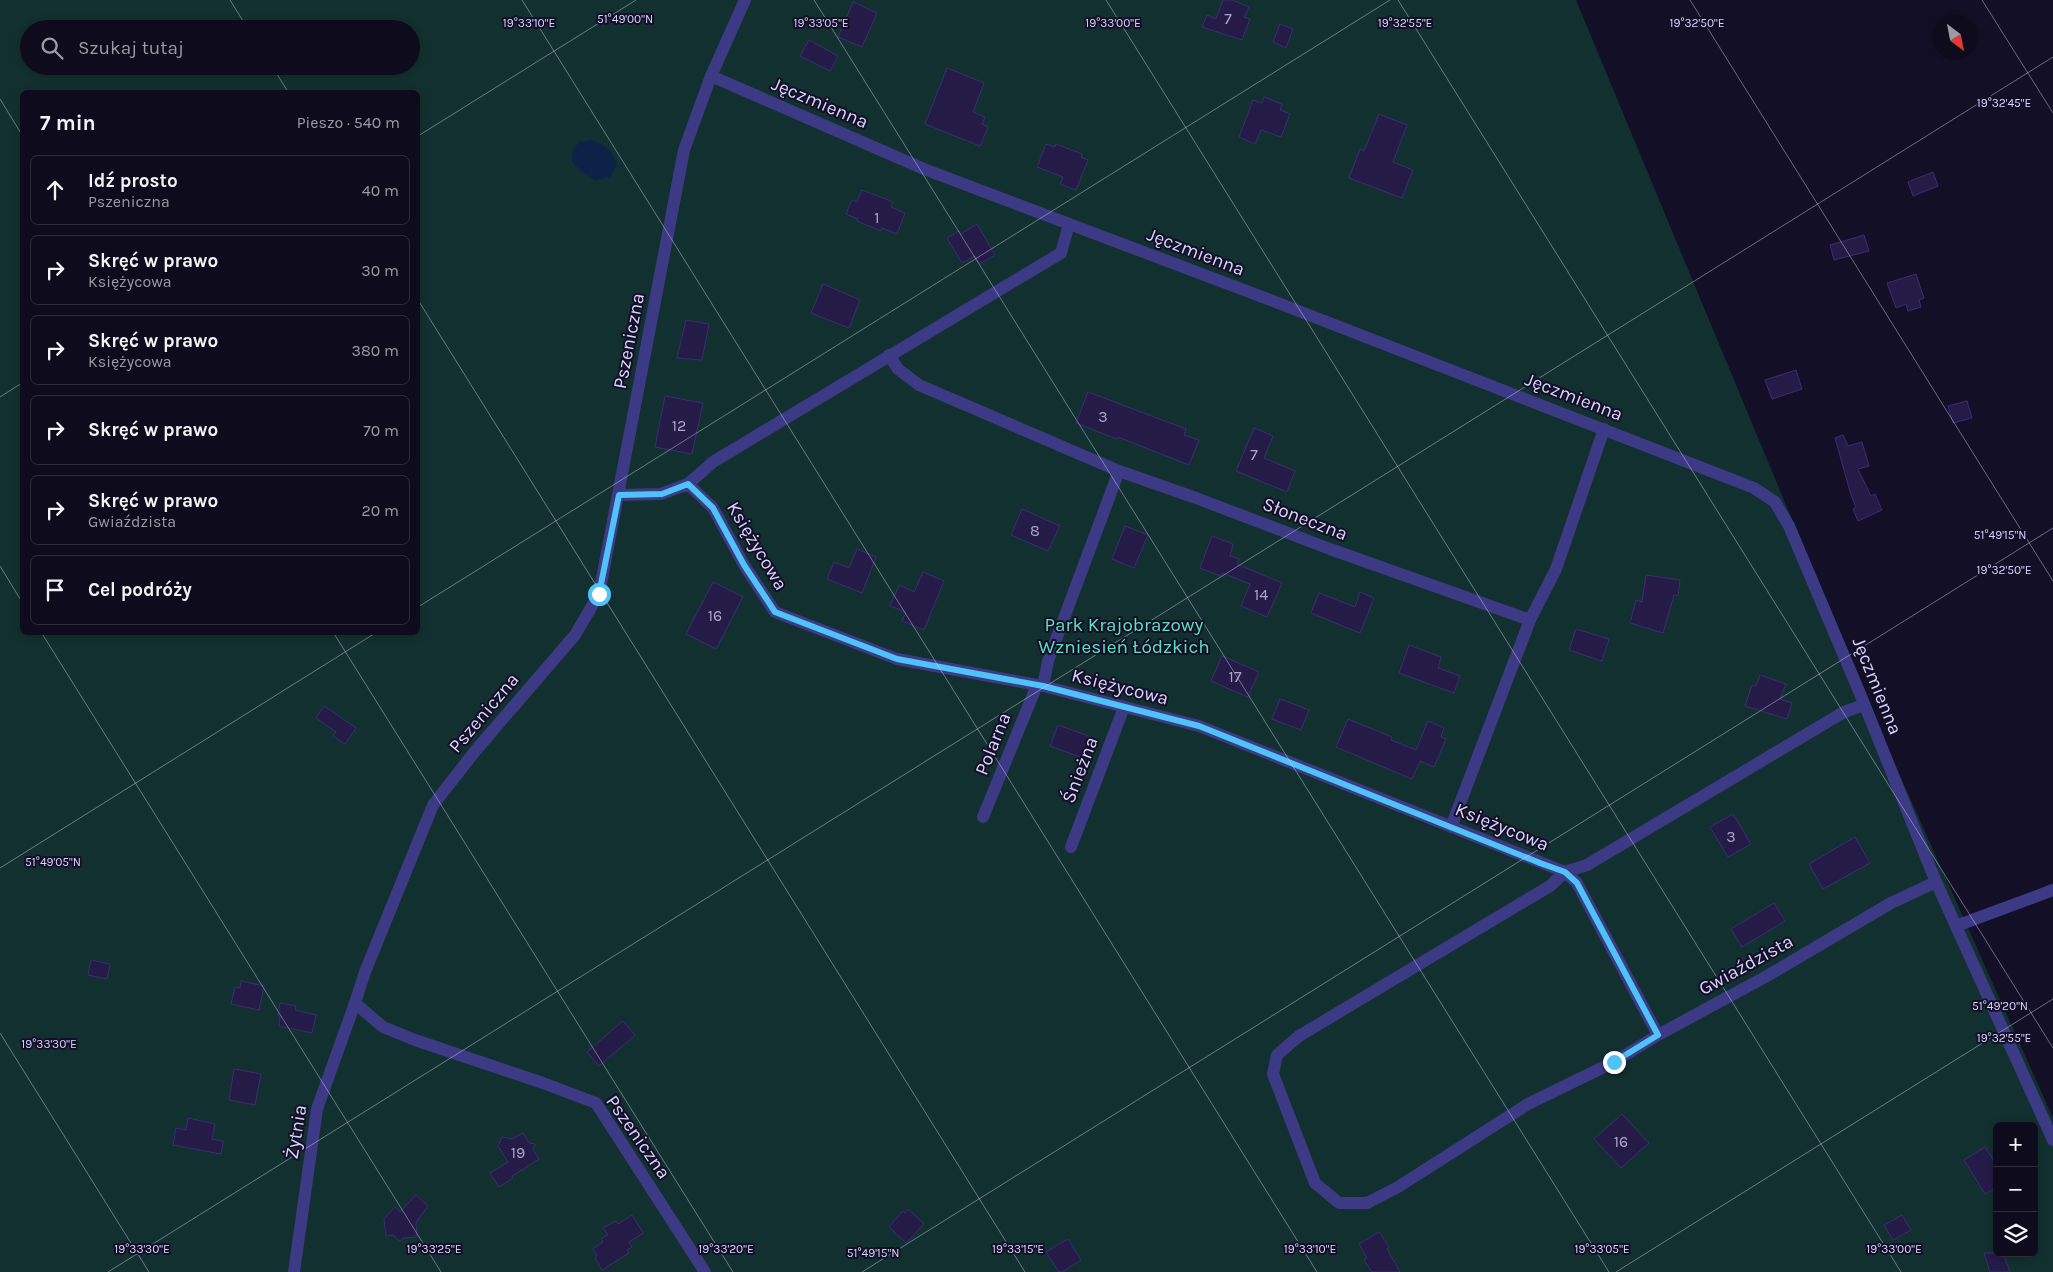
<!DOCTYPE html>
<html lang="pl">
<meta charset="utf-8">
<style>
:root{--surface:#0e0b1c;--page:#1c1929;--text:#f1f3f6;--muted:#9b9ba3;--line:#2e2b3b}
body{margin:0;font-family:Karla,sans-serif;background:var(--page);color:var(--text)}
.controls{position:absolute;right:15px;bottom:15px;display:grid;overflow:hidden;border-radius:8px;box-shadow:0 2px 8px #0003}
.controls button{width:45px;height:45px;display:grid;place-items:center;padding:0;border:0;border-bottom:1px solid var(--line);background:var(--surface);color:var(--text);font:25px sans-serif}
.compass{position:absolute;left:1933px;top:15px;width:45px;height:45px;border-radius:50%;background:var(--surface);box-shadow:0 2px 8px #0003;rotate:148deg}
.stop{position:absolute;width:15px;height:15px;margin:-11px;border:4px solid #4fc3f7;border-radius:50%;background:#fff}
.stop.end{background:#4fc3f7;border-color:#fff;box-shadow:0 1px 5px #0008}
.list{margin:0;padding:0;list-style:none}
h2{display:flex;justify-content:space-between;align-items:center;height:65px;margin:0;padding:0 20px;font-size:21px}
h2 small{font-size:16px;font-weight:400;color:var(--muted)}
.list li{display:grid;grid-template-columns:32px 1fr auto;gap:15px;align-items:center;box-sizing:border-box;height:70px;margin:0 10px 10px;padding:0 10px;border:1px solid var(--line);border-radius:8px}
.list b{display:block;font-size:19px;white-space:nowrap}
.list p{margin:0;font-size:16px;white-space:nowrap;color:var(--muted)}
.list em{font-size:16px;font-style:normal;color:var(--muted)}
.icon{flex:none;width:28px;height:28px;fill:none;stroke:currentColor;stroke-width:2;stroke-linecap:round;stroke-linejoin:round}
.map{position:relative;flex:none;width:2053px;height:1272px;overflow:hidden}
.search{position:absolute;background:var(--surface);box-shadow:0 2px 8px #0003;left:20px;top:20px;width:400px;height:55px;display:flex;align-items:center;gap:12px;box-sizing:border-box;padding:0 18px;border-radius:28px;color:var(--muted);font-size:19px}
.panel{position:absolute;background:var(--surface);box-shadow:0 2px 8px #0003;left:20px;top:90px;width:400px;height:545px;border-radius:8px}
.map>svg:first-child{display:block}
.green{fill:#12302f;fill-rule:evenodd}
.water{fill:#0c2248}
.building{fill:#241b47;stroke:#3b2d73}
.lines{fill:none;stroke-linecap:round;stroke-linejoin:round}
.minor{stroke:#3d3a85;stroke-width:12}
.route{stroke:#4fc3f7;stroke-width:6}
.ticks{fill:none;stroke:#d9d4ff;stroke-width:1;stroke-opacity:0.45}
.labels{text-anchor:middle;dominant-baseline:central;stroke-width:4;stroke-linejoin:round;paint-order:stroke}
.number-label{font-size:16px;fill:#aca6d1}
.street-label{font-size:19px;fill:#d9d4ff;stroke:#130f26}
.park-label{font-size:19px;fill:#5fe0c0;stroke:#130f26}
.ticks-label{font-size:12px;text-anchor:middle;fill:#d9d4ff;stroke:#130f26;stroke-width:4;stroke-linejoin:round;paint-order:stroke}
</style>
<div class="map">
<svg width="2053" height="1272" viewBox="0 0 2053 1272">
<rect width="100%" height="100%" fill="#130f26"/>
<path class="green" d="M0,0h1576l304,731 173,387v154h-2053zM29,29h382v37h-382zM22,92h396v540h-396zM1997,1126h37v127h-37z"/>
<path class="water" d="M591,140c15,5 20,9 26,24l-7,13 -15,3 -13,-8 -10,-10v-10l7,-10z"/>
<g class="building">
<path d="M1223,0h9l17,7 -5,10 6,2 -8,21 -40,-13 5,-12 9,4z"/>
<path d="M853,2l24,11 -15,34 -24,-10z"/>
<path d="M1280,24l13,5 -7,19 -13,-6z"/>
<path d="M809,40l29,16 -8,15 -30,-15z"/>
<path d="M947,68l37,15 -11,29 12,5 -3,7 6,3 -8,19 -55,-22z"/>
<path d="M1264,97l18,7 -2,6 10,4 -9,23 -20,-7 -6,14 -16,-7 14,-37 9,3z"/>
<path d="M1379,114l28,11 -14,37 20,8 -11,28 -53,-20 11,-29 4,2z"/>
<path d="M1046,144l9,3 1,-3 26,10 -1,3 7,3 -12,30 -16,-6 3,-7 -26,-10z"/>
<path d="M1933,172l5,14 -25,10 -5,-14z"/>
<path d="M862,190l31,12 -2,5 14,6 -8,21 -15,-6 -1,3 -24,-10 1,-2 -12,-5 6,-14 5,2z"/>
<path d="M977,224l18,31 -15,9 -5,-8 -13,7 -15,-25 12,-7 2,3z"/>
<path d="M1864,235l5,16 -35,9 -4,-15z"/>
<path d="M1916,274l8,24 -5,2 2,7 -13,4 -2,-7 -10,4 -9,-25z"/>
<path d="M823,284l37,16 -11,28 -38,-15z"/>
<path d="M686,320l23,4 -7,36 -25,-2z"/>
<path d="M1796,370l6,19 -30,10 -7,-19z"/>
<path d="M1088,392l98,37 -2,6 15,5 -10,25 -71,-28 -1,2 -41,-16z"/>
<path d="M665,396l38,7 -11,51 -37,-7z"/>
<path d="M1967,401l5,17 -19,5 -5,-17z"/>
<path d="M1254,428l19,8 -9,22 31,13 -8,21 -51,-21z"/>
<path d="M1843,435l5,11 14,-4 7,24 -11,3 13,27 4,-2 7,16 -24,11 -5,-12 3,-2 -5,-12 -16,-57z"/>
<path d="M1022,509l38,17 -12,25 -37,-16z"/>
<path d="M1125,526l23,9 -14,33 -22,-9z"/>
<path d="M1212,536l21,8 -3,12 9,3 -2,5 45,19 -15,34 -26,-11 9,-22 -28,-11 -1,3 -21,-8z"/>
<path d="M857,549l19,8 -14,36 -35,-14 7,-17 15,6z"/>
<path d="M923,572l21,9 -20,49 -22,-9 4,-9 -16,-6 9,-21 15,7z"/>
<path d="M1646,575l34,5 -2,16 -4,-1 -11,38 -33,-10 6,-23 6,2z"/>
<path d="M713,582l30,15 -27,52 -30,-15z"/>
<path d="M1360,592l14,6 -14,35 -49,-20 8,-20 36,14z"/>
<path d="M1576,629l33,10 -7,22 -33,-11z"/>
<path d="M1409,645l32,12 -3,11 22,8 -6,17 -55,-20z"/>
<path d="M1222,656l37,16 -11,25 -37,-16z"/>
<path d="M1760,675l26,9 -6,15 12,4 -5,16 -42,-13 7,-21 4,1z"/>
<path d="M1280,699l29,11 -8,20 -29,-11z"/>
<path d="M324,706l32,22 -11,16 -12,-8 3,-4 -20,-14z"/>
<path d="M1348,719l44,18 -1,3 25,10 12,-29 16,7 -3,9 5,2 -12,28 -14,-6 -8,18 -76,-32z"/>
<path d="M1058,725l36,13 -8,21 -36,-13z"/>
<path d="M1733,814l18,30 -23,13 -18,-30z"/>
<path d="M1855,837l15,26 -47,26 -14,-25z"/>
<path d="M1774,903l11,18 -43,26 -11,-18z"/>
<path d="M91,960l19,4 -3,15 -19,-4z"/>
<path d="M241,981l23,5 -5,24 -28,-6 4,-17 5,1z"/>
<path d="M280,1003l16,3 -1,4 21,5 -4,18 -33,-7 1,-10h-2z"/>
<path d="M623,1021l12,14 -36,31 -12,-14z"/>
<path d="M234,1069l27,5 -6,31 -26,-5z"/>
<path d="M1622,1114l27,29 -28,25 -27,-29z"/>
<path d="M188,1118l27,6 -3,15 11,2 -2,13 -48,-9 3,-17 10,2z"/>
<path d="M523,1133l6,10 6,1 -2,6 6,9 -27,17 1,2 -14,9 -9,-14 18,-11 -10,-16 4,-9 10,2z"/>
<path d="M1985,1147l12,19v21l-12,7 -21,-34z"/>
<path d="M416,1195l12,11 -12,16 1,15 -14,1 -3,3 -7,-6 -7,1 -2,-17 11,-12 5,5z"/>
<path d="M908,1209l16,15 -18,19 -17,-16 14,-16 2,2z"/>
<path d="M632,1215l11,18 -14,9 3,5 -5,3 2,3 -27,17 -7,-12 2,-2 -4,-7 10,-7 -2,-3 7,-4 -5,-7 13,-7 2,3z"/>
<path d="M1902,1215l9,15 -18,10 -9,-15z"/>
<path d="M1379,1232l10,15 -2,2 13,23h-28l-8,-12 3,-2 -8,-14z"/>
<path d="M1068,1239l13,21 -19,12h-3l-13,-20z"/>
<path d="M1984,1253h19l7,19h-20z"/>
</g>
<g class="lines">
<g class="minor">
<path d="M711,76l213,93 349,132 481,187 21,14 14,24 72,170 75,186 117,258"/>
<path d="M889,355l9,14 21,16 200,86 77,27 134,51 200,71"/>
<path d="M688,484l25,-22 348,-209 8,-29"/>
<path d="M619,495l42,-1 27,-10 25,24 31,57 31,47 122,47 146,27 156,40 366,146 12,11 81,152"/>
<path d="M1043,686l5,-25 71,-190"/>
<path d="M1864,705l-20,7 -257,153 -22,7 -15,14 -251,150 -22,19 -4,19 42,109 24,20h28l31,-16 130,-83 86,-42 44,-27 109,-59 124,-73 45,-21"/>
<path d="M983,817l54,-132"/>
<path d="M1451,827l79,-207 26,-51 48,-140"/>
<path d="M1071,847l53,-140"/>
<path d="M1956,926l97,-36"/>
<path d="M294,1272l23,-163 38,-106"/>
<path d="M705,1272l-109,-169 -53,-20 -128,-43 -32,-13 -28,-24 10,-31 68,-167 43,-55 99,-115 24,-41 85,-444 27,-74 34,-76"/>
</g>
</g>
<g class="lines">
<path class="route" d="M599,594l20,-99 43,-1 26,-10 25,24 31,57 31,47 122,47 146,27 156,40 341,137 25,9 12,11 81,152 -44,27"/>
</g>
<path class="ticks" d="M230,0l18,29M522,0l795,1272M814,0l795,1272M1106,0l795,1272M1398,0l655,1048M1690,0l363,581M1982,0l71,113M272,66l16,26M0,99l22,36M418,136l218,-136M418,300l607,972M0,397l22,-14M0,566l22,36M418,607l972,-607M41,632l400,640M333,632l400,640M0,868l377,-236M0,1033l149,239M108,1272l1945,-1215M862,1272l1191,-744M1616,1272l437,-273"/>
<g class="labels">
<g class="number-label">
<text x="1228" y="18">7</text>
<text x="877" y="217">1</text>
<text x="1103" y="416">3</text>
<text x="679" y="425">12</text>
<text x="1254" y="454">7</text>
<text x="1035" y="530">8</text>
<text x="1261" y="594">14</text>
<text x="715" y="615">16</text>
<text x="1235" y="676">17</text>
<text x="1731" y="836">3</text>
<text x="1621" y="1141">16</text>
<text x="518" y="1152">19</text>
</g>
<g class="street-label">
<text transform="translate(820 103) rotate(23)">Jęczmienna</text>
<text transform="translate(1196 252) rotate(21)">Jęczmienna</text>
<text transform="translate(629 341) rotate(-79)">Pszeniczna</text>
<text transform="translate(1574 397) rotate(21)">Jęczmienna</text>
<text transform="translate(1305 519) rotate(21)">Słoneczna</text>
<text transform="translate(757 546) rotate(59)">Księżycowa</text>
<text transform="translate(1877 686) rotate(68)">Jęczmienna</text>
<text transform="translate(1120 687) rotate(14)">Księżycowa</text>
<text transform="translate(484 713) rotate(-50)">Pszeniczna</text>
<text transform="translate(993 744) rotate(-68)">Polarna</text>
<text transform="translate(1080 770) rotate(-69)">Śnieżna</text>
<text transform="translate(1502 827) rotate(22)">Księżycowa</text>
<text transform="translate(1746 965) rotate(-29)">Gwiaździsta</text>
<text transform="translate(296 1132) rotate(-80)">Żytnia</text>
<text transform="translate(638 1137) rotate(55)">Pszeniczna</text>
</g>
<g class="park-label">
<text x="1124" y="625">Park Krajobrazowy<tspan x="1124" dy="22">Wzniesień Łódzkich</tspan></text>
</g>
</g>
<g class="ticks-label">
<text x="625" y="23">51°49'00"N</text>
<text x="529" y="27">19°33'10"E</text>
<text x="821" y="27">19°33'05"E</text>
<text x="1113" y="27">19°33'00"E</text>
<text x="1405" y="27">19°32'55"E</text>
<text x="1697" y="27">19°32'50"E</text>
<text x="2004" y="107">19°32'45"E</text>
<text x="2000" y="539">51°49'15"N</text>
<text x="2004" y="574">19°32'50"E</text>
<text x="53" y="866">51°49'05"N</text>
<text x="2000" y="1010">51°49'20"N</text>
<text x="2004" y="1042">19°32'55"E</text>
<text x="49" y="1048">19°33'30"E</text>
<text x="142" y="1253">19°33'30"E</text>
<text x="434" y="1253">19°33'25"E</text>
<text x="726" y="1253">19°33'20"E</text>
<text x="1018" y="1253">19°33'15"E</text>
<text x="1310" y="1253">19°33'10"E</text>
<text x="1602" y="1253">19°33'05"E</text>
<text x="1894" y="1253">19°33'00"E</text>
<text x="873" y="1257">51°49'15"N</text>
</g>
</svg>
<div class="controls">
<button>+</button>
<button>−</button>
<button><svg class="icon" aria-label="layers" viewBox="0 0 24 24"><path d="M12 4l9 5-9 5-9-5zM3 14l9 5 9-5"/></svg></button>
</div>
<svg class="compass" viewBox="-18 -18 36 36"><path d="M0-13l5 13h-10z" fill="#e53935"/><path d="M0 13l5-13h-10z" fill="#9b9ba3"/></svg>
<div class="stop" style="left:599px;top:594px"></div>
<div class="stop end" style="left:1614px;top:1062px"></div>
<div class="search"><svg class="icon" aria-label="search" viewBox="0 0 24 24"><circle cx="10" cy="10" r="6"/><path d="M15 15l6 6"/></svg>Szukaj tutaj</div>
<section class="panel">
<h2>7 min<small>Pieszo · 540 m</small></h2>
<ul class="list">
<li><svg class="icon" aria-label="ahead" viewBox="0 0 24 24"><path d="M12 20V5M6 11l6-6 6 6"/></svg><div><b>Idź prosto</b><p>Pszeniczna</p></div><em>40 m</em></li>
<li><svg class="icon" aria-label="right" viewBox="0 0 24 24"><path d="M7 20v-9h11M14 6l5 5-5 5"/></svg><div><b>Skręć w prawo</b><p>Księżycowa</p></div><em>30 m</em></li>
<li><svg class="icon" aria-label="right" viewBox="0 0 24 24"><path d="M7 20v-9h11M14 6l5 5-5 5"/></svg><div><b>Skręć w prawo</b><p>Księżycowa</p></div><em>380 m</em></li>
<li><svg class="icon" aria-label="right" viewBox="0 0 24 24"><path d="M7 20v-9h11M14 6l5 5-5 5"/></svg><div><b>Skręć w prawo</b></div><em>70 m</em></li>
<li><svg class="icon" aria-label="right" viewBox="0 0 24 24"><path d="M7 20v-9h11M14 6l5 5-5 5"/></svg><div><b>Skręć w prawo</b><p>Gwiaździsta</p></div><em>20 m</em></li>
<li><svg class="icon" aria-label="arrive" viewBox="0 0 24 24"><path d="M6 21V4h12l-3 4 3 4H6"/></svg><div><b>Cel podróży</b></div></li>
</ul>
</section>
</div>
